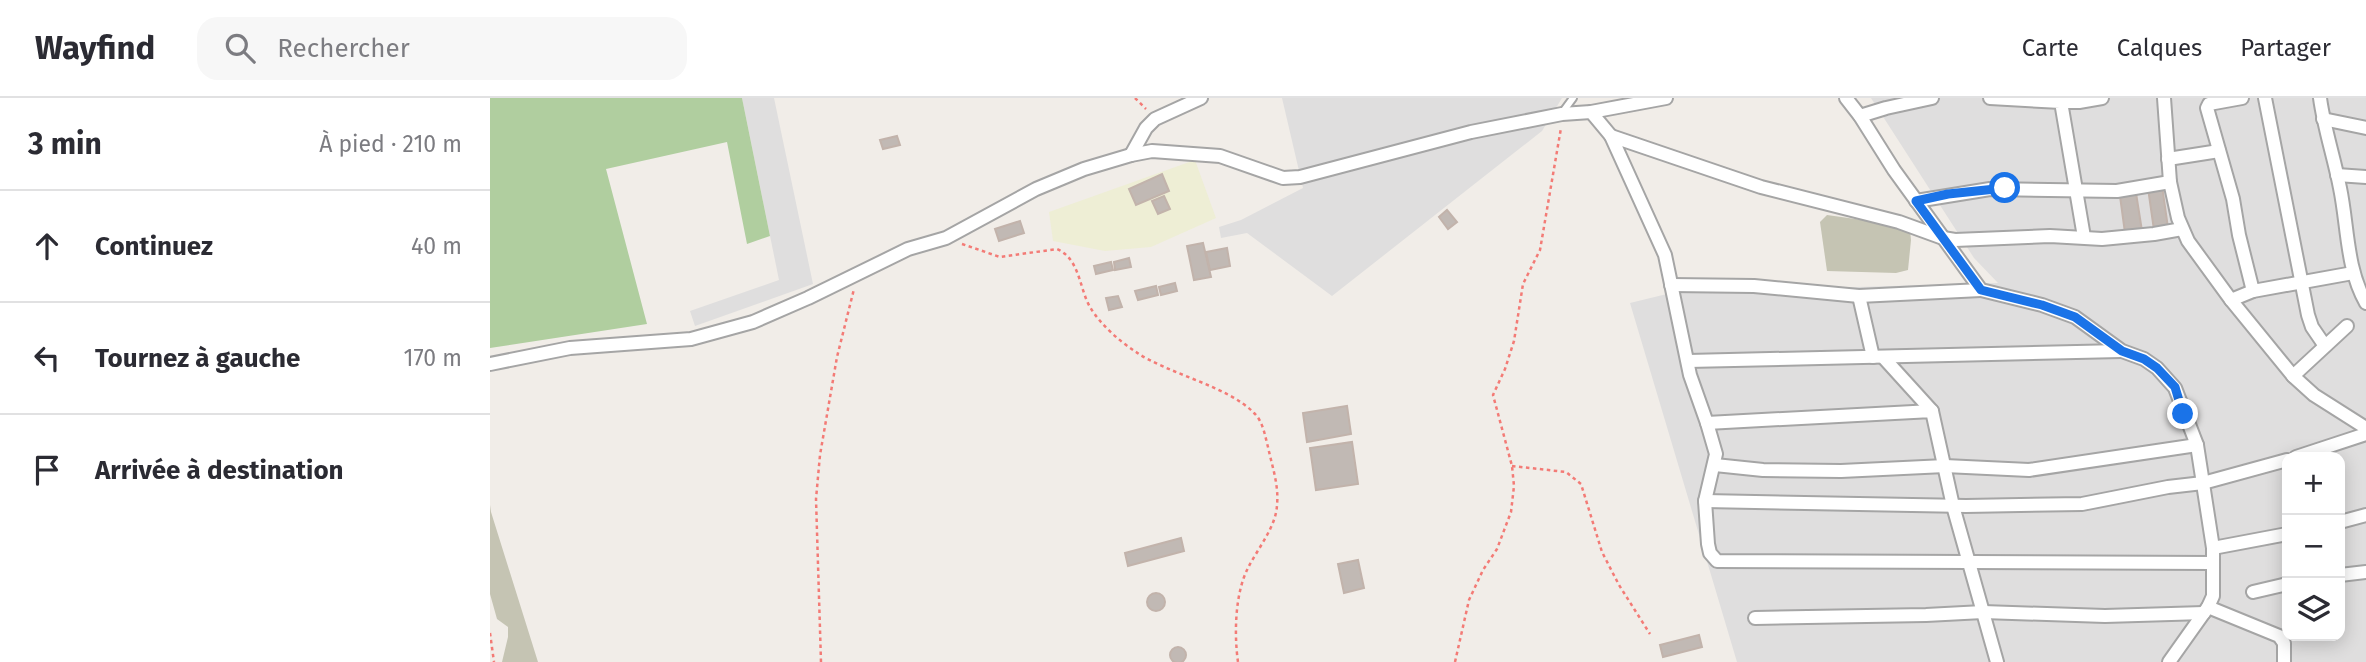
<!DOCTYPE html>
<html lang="fr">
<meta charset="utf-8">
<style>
:root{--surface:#fff;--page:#f7f7f7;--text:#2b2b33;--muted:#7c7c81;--line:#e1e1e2}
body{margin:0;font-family:"Fira Sans",sans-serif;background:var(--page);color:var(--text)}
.controls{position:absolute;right:21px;bottom:21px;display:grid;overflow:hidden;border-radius:14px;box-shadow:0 4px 18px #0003}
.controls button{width:63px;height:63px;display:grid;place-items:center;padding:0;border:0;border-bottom:2px solid var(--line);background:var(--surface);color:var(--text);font:35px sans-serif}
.stop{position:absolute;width:21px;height:21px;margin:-16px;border:5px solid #1a73e8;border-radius:50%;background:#fff}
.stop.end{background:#1a73e8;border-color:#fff;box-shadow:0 2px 7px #0008}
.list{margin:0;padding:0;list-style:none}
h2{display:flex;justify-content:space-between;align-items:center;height:91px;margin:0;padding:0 28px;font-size:30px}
h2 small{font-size:23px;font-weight:400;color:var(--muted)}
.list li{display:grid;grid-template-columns:46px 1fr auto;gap:21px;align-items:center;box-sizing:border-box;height:112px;padding:0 28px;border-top:2px solid var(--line)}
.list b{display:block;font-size:26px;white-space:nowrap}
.list em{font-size:23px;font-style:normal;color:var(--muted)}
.icon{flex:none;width:38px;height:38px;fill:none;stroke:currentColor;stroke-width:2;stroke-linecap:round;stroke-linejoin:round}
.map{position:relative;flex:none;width:1876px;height:564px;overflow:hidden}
header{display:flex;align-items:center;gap:42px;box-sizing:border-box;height:98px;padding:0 35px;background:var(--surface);border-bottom:2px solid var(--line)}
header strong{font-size:33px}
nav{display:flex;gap:38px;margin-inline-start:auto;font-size:24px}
.search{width:490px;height:63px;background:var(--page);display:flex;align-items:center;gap:18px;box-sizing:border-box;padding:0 24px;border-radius:21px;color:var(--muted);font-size:26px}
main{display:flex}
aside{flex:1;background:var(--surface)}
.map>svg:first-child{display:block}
.residential{fill:#dfdede;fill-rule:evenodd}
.construction{fill:#c5c4b3}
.farmland{fill:#eeeed5}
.forest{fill:#b0ce9f}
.building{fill:#c1b9b4;stroke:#c2b3ab;stroke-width:2}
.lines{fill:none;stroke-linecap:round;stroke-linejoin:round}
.lane-casing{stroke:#a5a5a5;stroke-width:10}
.street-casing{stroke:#a5a5a5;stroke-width:16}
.path{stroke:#f37b76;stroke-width:2.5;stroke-dasharray:3.5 3.5;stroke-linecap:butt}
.lane{stroke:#fff;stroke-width:6}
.street{stroke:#fff;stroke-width:12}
.route{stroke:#1a73e8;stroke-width:9}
</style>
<header>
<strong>Wayfind</strong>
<div class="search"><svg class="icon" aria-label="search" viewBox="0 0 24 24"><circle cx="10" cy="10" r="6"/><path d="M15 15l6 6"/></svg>Rechercher</div>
<nav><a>Carte</a><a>Calques</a><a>Partager</a></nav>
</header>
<main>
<aside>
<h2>3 min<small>À pied · 210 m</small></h2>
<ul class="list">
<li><svg class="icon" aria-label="ahead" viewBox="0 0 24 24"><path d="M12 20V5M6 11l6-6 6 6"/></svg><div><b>Continuez</b></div><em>40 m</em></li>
<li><svg class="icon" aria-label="left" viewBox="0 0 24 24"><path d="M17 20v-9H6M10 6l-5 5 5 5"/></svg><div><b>Tournez à gauche</b></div><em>170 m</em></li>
<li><svg class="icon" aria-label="arrive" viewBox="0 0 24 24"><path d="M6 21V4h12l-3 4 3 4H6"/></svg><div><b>Arrivée à destination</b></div></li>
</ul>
</aside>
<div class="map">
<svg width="1876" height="564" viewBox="0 0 1876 564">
<rect width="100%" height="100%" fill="#f1ede8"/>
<g class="residential">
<path d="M252,0h32l39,186 -118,42 -5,-15 89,-31z"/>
<path d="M792,0h280l-20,33 -210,165 -85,-63 -26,5 -2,-11 22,-7 62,-32z"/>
<path d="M1381,0h495v564h-629l-107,-359 45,-11 323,-9 -24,-25zM1797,359h53v179h-53z"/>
</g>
<g class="construction">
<path d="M1337,117l50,7 33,8 1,10 -3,30 -12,3 -69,-2 -7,-49z"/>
<path d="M0,407l1,7 47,150h-36l6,-25v-10l-11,-8 -7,-25z"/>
</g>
<path class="farmland" d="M705,62l21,58 -65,29 -46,4 -52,-10 -4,-29z"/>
<path class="forest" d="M0,0h252l28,138 -23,8 -20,-102 -121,27 41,155 -157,24z"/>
<g class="building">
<path d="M407,38l3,9 -17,4 -3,-9z"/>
<path d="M672,76l7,17 -33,14 -7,-16z"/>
<path d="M1672,88l6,42 -14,2 -6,-42z"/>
<path d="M1646,95l6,38 -17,2 -5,-37z"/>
<path d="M674,98l6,13 -12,5 -6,-13z"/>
<path d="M957,112l10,12 -9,7 -9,-12z"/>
<path d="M530,123l4,12 -25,8 -4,-12z"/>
<path d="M713,145l8,34 -17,3 -7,-34z"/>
<path d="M737,150l3,18 -20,4 -4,-18z"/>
<path d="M639,160l2,9 -16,3 -1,-8z"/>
<path d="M621,164l2,8 -17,4 -2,-8z"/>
<path d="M685,185l2,8 -16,4 -2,-8z"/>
<path d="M666,188l2,9 -20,5 -3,-9z"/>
<path d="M628,198l4,11 -13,3 -3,-12z"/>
<path d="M857,308l4,28 -44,8 -4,-29z"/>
<path d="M862,344l6,42 -42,6 -6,-42z"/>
<path d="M691,440l3,13 -56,15 -3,-13z"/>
<path d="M868,462l6,28 -20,5 -6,-29z"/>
<circle cx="666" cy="504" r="9"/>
<path d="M1209,537l3,12 -39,10 -3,-12z"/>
<circle cx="688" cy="557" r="8"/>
</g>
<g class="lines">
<defs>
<path id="lane" d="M1072,15l11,-15"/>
<g id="street">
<path d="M1356,0l14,18 34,54 87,120 61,15 33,12 47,34 22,8 13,9 18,20 22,57 16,103v48l-5,11 -39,55"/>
<path d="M1500,0l71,4 23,135"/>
<path d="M1674,0l6,84 8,36 10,23 43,59 62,76 21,19 52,33"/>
<path d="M1752,0l-33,6 -2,4 26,91 6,36 14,56"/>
<path d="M1775,0l43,217 4,12 13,19"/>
<path d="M1830,0c4,30 14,59 20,90 8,38 6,80 26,115"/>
<path d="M1571,4h18l23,-4"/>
<path d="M1101,14l20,24"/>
<path d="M1370,18l26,-8 46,-10"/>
<path d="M1833,21l43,9"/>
<path d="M641,57l15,-27 9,-9 46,-21"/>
<path d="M1678,61l51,-8"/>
<path d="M1847,77l29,2"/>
<path d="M1426,103l74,-12 127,2 53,-9"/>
<path d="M1181,187l83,1 105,10 122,-6"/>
<path d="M1369,198l14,61"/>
<path d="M1741,202l22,-9 100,-18"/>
<path d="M1393,259l49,54"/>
<path d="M1198,263l433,-10"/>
<path d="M0,266l80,-16 121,-9 62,-17 55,-24 100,-49 38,-11 90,-49 48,-20 47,-14 21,-4 68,5 63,22 17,-1 171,-45 91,-18 29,-2 75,-14"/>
<path d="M1803,278l54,-50"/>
<path d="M1217,325l9,31 -11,47 3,43 2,9 7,8 496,2"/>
<path d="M1806,359l70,-23"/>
<path d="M1225,367l48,5 78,1 104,-5 84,4 168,-25"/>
<path d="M1215,403l261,5 116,-2 86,-17 35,-4 84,-23"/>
<path d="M1850,424l26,-7"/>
<path d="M1723,450l74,-14"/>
<path d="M1850,477l26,-3"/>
<path d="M1763,494l34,-8"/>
<path d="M1718,509l71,29 5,7v19"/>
<path d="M1265,520l171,-3 57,-3 122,4 99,-3"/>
<path d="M1507,564l-44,-156 -21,-95 -225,12 -17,-48 -25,-120 -54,-119 150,51 138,35 44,16 12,2 95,-4 52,3 52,-5 28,-5"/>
</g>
</defs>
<use href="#lane" class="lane-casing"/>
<use href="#street" class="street-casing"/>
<g class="path">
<path d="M645,0l11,11"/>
<path d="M472,146l38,13 57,-8c23,10 22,39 33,58 10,17 29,34 46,45 32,22 92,34 118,61 9,8 11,23 14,34 4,19 11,38 9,58 -1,22 -19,43 -29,63 -13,25 -14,66 -10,94"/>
<path d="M1022,368l54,6 15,12 21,68 17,33 31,49"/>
<path d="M0,535l4,29"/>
<path d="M331,564l-5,-163 4,-44 17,-98 17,-68"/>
<path d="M965,564l14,-62 14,-30 14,-21 14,-37 3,-26 -2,-20 -19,-71 12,-26 9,-28 9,-57 17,-34 21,-122"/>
</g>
<use href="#lane" class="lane"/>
<use href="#street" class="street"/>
</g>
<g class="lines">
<path class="route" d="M1515,90l-57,6 -32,7 65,89 61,15 33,12 47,34 22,8 13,9 18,19 8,27"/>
</g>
</svg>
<div class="controls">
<button>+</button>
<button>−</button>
<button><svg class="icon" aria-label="layers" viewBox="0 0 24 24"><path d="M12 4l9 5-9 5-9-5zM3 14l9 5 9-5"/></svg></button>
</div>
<div class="stop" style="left:1515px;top:90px"></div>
<div class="stop end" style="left:1693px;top:316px"></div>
</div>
</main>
